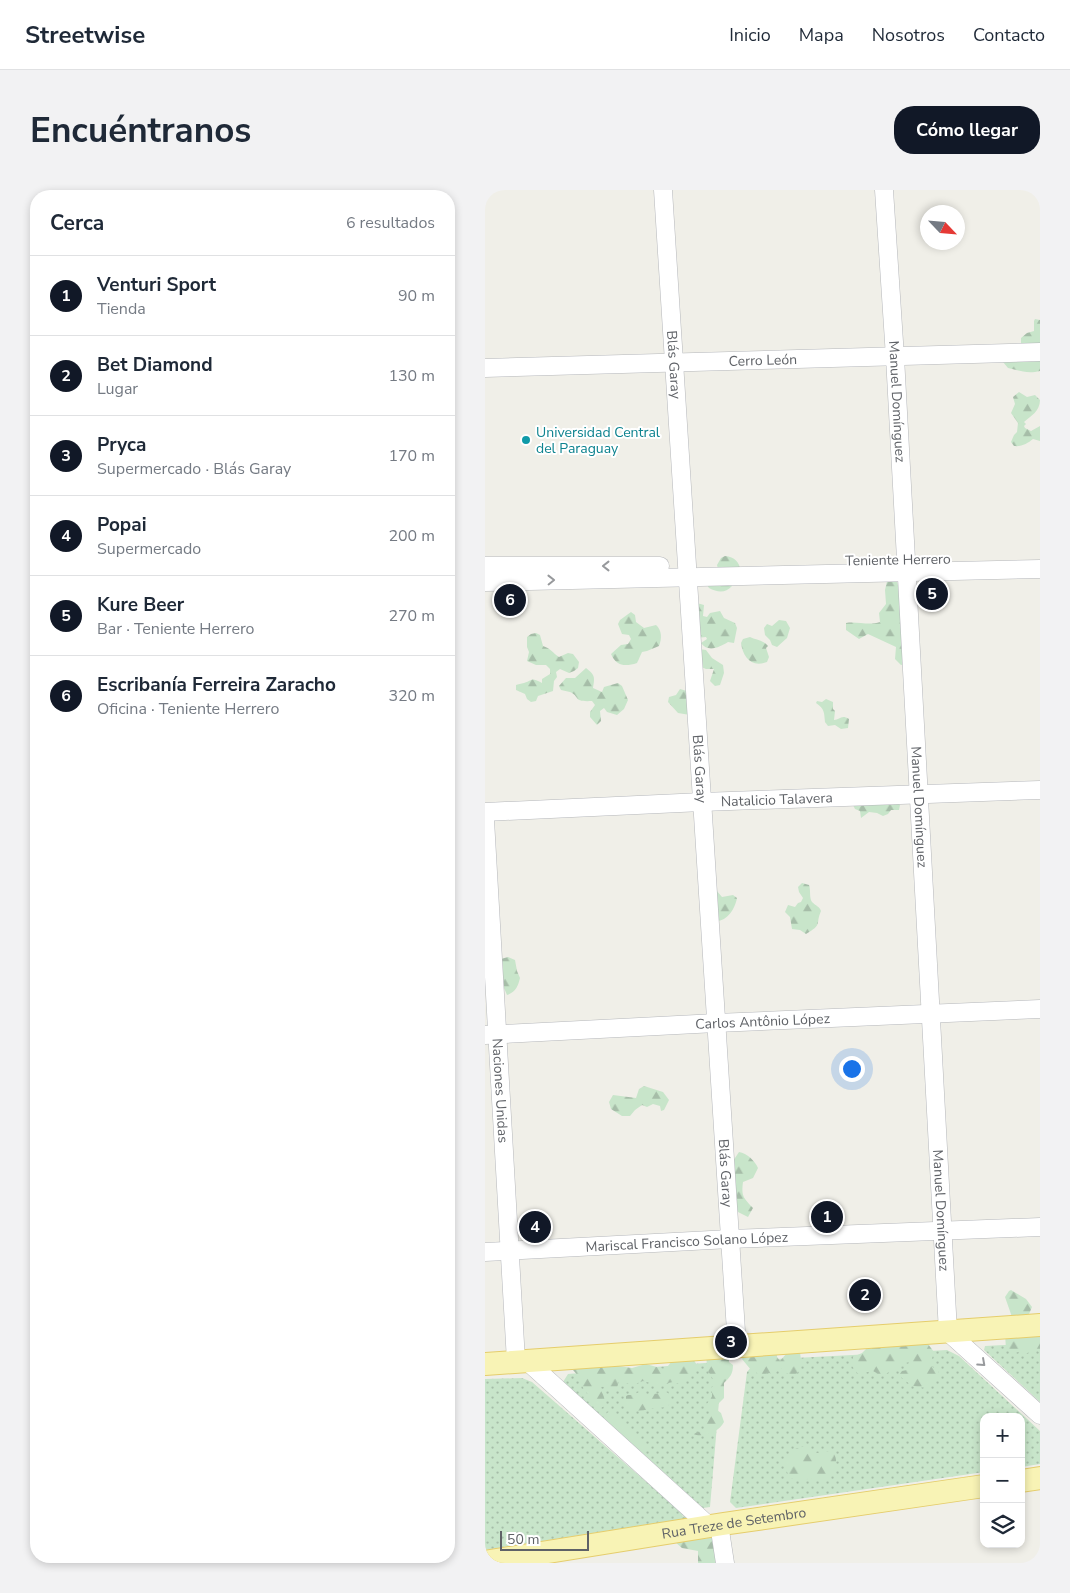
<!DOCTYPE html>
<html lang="es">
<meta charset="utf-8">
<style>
:root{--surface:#fff;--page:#f2f2f3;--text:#1f2937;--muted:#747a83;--line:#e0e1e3;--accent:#111827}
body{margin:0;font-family:"Nunito Sans",sans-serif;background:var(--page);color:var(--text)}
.controls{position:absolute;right:15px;bottom:15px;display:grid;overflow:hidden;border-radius:10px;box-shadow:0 2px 8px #0003}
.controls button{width:45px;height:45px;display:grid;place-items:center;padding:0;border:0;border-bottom:1px solid var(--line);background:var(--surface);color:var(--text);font:25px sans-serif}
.compass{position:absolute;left:435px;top:15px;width:45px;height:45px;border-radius:50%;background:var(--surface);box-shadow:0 2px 8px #0003;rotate:116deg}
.scale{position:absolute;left:15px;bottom:12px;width:89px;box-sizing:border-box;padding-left:5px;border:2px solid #5f6267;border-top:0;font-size:14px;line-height:18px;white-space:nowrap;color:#5f6267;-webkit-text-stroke:4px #fff;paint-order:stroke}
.you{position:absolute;left:366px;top:878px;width:18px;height:18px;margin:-12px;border:4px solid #fff;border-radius:50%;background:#1a73e8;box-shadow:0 0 0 8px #1a73e833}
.badge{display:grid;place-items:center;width:32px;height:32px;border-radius:50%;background:var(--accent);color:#fff;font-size:16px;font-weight:700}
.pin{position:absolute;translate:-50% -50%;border:2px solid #fff;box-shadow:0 1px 5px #0006}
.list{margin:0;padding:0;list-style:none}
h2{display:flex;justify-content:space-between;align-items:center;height:65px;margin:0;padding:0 20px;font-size:21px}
h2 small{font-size:16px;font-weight:400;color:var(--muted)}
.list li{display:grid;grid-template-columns:32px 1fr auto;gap:15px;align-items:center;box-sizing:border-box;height:80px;padding:0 20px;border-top:1px solid var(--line)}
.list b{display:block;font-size:19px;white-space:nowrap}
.list p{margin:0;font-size:16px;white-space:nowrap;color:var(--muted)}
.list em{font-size:16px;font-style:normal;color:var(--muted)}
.icon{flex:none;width:28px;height:28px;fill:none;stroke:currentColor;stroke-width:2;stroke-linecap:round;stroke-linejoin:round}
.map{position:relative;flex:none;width:555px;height:1373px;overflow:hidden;border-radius:20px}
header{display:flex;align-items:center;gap:30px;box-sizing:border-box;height:70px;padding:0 25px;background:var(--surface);border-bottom:1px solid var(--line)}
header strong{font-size:24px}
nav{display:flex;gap:28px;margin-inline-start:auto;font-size:18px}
.intro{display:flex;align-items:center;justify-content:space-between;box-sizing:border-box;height:120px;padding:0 30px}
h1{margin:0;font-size:35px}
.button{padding:12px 22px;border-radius:20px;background:var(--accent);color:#fff;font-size:18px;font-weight:700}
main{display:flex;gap:30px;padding:0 30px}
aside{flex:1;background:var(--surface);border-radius:20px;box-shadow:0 2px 8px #0003}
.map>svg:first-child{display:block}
.grass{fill:url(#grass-dots)}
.forest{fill:url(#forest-firs)}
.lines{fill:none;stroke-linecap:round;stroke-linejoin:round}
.minor-casing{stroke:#b5b7bb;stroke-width:19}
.major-casing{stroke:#e5cd6c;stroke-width:24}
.minor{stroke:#fff;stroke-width:18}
.major{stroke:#f8f3b5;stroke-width:22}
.oneway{stroke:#97999c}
.culture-dot{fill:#0f9aa8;stroke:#fff;stroke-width:2}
.labels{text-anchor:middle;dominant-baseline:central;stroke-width:4;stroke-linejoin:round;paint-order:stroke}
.street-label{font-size:14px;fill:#5f6267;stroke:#fff}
.culture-label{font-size:14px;fill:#0d838f;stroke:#fff;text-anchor:start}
</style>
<header>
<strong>Streetwise</strong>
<nav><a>Inicio</a><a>Mapa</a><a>Nosotros</a><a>Contacto</a></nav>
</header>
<div class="intro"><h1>Encuéntranos</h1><a class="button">Cómo llegar</a></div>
<main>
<aside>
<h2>Cerca<small>6 resultados</small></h2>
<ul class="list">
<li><span class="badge">1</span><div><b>Venturi Sport</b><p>Tienda</p></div><em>90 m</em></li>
<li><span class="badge">2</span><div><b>Bet Diamond</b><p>Lugar</p></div><em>130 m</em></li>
<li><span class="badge">3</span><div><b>Pryca</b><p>Supermercado · Blás Garay</p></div><em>170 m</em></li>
<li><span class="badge">4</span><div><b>Popai</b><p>Supermercado</p></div><em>200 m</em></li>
<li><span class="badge">5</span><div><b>Kure Beer</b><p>Bar · Teniente Herrero</p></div><em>270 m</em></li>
<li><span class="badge">6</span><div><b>Escribanía Ferreira Zaracho</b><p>Oficina · Teniente Herrero</p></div><em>320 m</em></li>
</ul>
</aside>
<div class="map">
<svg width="555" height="1373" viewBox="0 0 555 1373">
<defs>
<pattern id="grass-dots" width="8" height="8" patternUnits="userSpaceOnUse" patternTransform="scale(1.25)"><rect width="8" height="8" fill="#c8e5ca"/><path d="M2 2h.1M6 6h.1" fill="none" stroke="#a6bda8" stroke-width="1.8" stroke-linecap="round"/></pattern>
<pattern id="forest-firs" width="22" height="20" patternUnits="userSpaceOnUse" patternTransform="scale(1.25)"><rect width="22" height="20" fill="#c8e5ca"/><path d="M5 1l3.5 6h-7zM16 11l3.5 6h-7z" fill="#a6bda8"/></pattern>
</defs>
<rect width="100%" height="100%" fill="#f0efe8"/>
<g class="grass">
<path d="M555,1153v59l-56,-52 1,-4z"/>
<path d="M462,1160l12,6 81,75v33l-19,3v-50h-37v55l-248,36 -6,-6 17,-130 10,-12z"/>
<path d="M232,1172l5,4 -12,141 -7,1 -140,-126 5,-8z"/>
<path d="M37,1188l10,4 151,132 -1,5 -197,31v-171z"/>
</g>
<g class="forest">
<path d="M550,129l5,1v51c-12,3 -20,0 -32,-3l-5,-6 1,-2 17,-15v-7l6,-5 7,-2v-10z"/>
<path d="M534,202l8,5 8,-2 5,5c0,11 -9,16 -16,22l2,2 -2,2 1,2 6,3 9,-5v15l-7,-2c-5,4 -11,8 -19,7l-3,-4 3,-7 3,-3 1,-9 -7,-10 4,-9 -2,-7z"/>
<path d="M240,366c10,1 14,6 16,15l-11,10 2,5c-7,8 -15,6 -23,2l-4,-6 13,-13 -1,-4 4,-7z"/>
<path d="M403,387h8l3,13 7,74 -5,1 -6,-6 1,-12 -28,-13 -9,5 -13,-9v-7c11,-2 23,3 34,-1l-1,-9 7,-9 -1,-14z"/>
<path d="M212,413l7,2 -1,11 4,1 3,-4 10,-2 4,7 11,5 2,5 -3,15 -6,-1c-8,5 -20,11 -27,1l6,-4 -1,-2 -10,1z"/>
<path d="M146,422l4,3 1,7 8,6 12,-3c6,5 6,14 3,21l-12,5 -5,1 -5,11c-12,4 -21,3 -26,-9l10,-9 7,-1 3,-5 -2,-4 -7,-1 -4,-10 2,-4z"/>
<path d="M294,430l7,1 4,7 -3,10 -10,9 -5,-2 -2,-5 -5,-5 -1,-7 3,-4 5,2z"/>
<path d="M51,443l4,2 3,11c7,2 10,7 16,11l9,-4 5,1 6,8 -1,6 -4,3 -5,2 -9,-4 -4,3 1,5 -3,4 -1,10 -15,5 -2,5 -5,1 -4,-3 -2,-5 -9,-4v-5c2,-1 5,-1 8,-2 10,-3 6,-6 18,0v-4l8,-5v-5l-4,-4h-10l-9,-4 2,-9 -2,-5v-10l4,-3z"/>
<path d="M265,447c6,3 13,3 18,9l-2,2 3,9 -2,5c-16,6 -24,-5 -26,-19l2,-4z"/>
<path d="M214,459l7,1 6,8 11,7 1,8 -4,12 -5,1 -5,-5 4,-12h-8l-7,-3z"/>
<path d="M101,478c9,7 9,9 7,20l9,4 2,-5 14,-4 4,3 6,14 -4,9 -7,6 -10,-3 -3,-4 -4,3 1,10 -4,4 -7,-8v-5l5,-7 -3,-4c-20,1 -11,-4 -22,-9 -3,-1 -6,-1 -9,-2l-2,-4 7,-8h9z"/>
<path d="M195,499l7,2 3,24 -12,-2 -10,-11 1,-5 7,-2z"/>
<path d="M341,509l7,3v7l2,2 -1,9c6,0 7,-6 15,-1l-1,9 -7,1 -6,-4 -7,1 -3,-4c-1,-9 0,-13 -9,-19l1,-2 5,1z"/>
<path d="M403,612l3,3 7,-2 2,2 -1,5h-8l-3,4 -5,2 -6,-3 -8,-1 -8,6 -1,-7 -5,-2 -2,-4z"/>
<path d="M317,693l7,2c2,5 0,13 3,17 4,4 7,4 9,9 -6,14 2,13 -15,23l-6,-4 -8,-1 -2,-12 -5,-5 3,-7 7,2 3,-4 3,-1 2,-4 -4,-6 -1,-5z"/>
<path d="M231,700l6,7 11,-2 4,3c-2,11 -10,24 -22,23z"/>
<path d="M23,767l7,3 2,11 3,7c-2,8 -4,14 -13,17l-3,-7 -3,-4v-25z"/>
<path d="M159,896l19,6 6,8 -5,10 -3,1 -1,-5 -7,-2 -6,3 -5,-2 -7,5 -5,6h-8l-11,-7 -2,-7 4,-7 23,3 3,-9z"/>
<path d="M254,962c8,1 16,9 19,16l-5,10 -10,4c-2,15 1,16 10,26l-5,9 -10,-5 -2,-4 -3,-47z"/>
<path d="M526,1100l15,9 6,8 -3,7 -8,3h-9l-7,-20 4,-6z"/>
<path d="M555,1127v36l-3,-3 -13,4 -5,-2 -5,1 -8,-4 -1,-15z"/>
<path d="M387,1153l56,1 6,8 -4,13 8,6 2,4 -6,9 -4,3c-14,2 -21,-2 -31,-12l3,-4 5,-1 3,-3v-5l-5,1 -23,13 -9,-5 -15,3 -6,-8 1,-9 9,-4z"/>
<path d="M314,1159c3,8 4,30 -10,25 -5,-1 -7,-6 -10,-8l-2,5 -3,4 -5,-2 -10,3 -3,-4 -5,-2 -9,-11 5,-8 30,1v5l3,4 6,-7z"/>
<path d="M206,1166l6,9 -5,8 -4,2 -5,10 -10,-3 -15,3 -15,-4 -10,4 -14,-4 -3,10 -5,1c-3,-5 -6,-6 -12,-5 4,5 6,12 6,18l-4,3 -5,-1c-3,-6 -6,-10 -10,-15 -6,-7 -5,-14 -13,-22l20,-6 19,1 20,3 14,-4 18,5 4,-3 3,-4z"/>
<path d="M221,1167h23v5l4,3c0,9 -3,12 -9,18v15l-7,7v5l4,3 3,9c-5,10 -21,16 -31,12l13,-5 -2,-4 3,-4 -1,-5 4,-3 -4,-8 6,-8v-4l-4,-3 8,-6 -8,-13z"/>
<path d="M179,1201l4,2 2,7 -1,5c-5,3 -6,2 -12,3 -11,1 -21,6 -31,-2v-10l2,-1h5l6,-3 7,3c6,-3 12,1 18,-4z"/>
<path d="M123,1222l10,3c3,6 12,19 17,22 3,3 8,2 11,4l-1,11 -4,3 -39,-35z"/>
<path d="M320,1256l5,2 2,4 5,1 14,-2c10,7 4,25 -7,29 -5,2 -10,-2 -16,-1 -8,1 -11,3 -19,-2l-5,-13 11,-15z"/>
<path d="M206,1325l10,24 14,-2 5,26h-22v-12l-16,-3 -7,-6v-22l5,-3z"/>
</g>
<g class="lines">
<defs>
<g id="minor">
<path id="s1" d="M178,0l74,1157"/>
<path id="s2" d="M399,0l11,167 53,975 92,83"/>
<path id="s3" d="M0,178l555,-16"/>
<path d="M0,376h175"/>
<path d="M0,392l555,-13"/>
<path id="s4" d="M0,622l217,-10 338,-12"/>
<path id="s5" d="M0,630l31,541"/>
<path id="s6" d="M0,845l231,-12 324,-14"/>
<path id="s7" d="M0,1062l245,-13 310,-12"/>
<path d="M42,1171l182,165"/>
<path d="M234,1334l6,39"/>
</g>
<g id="major">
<path d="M0,1174l555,-39"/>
<path d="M536,1291l19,-3"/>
<path id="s8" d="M0,1372l238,-38 261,-38"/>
</g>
</defs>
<use href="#minor" class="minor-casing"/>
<use href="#major" class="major-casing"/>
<use href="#minor" class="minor"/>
<use href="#major" class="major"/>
</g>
<defs><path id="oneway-chevron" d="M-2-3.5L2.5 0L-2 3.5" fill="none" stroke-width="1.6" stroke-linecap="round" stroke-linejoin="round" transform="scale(1.25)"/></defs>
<g class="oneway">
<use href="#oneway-chevron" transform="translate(121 376) rotate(-180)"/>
<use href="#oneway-chevron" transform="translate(66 390) rotate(-1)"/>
<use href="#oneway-chevron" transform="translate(497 1173) rotate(42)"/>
</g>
<circle class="culture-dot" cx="41" cy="250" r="5"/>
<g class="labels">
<g class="street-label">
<text stroke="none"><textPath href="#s3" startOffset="278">Cerro León</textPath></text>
<text stroke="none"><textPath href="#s1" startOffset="175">Blás Garay</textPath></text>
<text stroke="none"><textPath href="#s2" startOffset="212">Manuel Domínguez</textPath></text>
<text transform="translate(413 370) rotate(-1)">Teniente Herrero</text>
<text stroke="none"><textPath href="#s1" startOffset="580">Blás Garay</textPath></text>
<text stroke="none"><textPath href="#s4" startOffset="292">Natalicio Talavera</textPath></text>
<text stroke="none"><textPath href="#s2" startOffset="618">Manuel Domínguez</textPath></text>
<text stroke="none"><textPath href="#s6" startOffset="278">Carlos Antônio López</textPath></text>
<text stroke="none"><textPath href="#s5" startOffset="271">Naciones Unidas</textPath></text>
<text stroke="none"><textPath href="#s1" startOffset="985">Blás Garay</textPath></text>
<text stroke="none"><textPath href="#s2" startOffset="1022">Manuel Domínguez</textPath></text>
<text stroke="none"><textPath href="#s7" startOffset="202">Mariscal Francisco Solano López</textPath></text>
<text stroke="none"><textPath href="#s8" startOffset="252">Rua Treze de Setembro</textPath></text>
</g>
<g class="culture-label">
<text x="51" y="242">Universidad Central<tspan x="51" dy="16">del Paraguay</tspan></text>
</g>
</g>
</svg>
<div class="controls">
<button>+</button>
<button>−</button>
<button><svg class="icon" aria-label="layers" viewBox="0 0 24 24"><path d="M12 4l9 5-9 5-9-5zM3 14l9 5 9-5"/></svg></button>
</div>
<svg class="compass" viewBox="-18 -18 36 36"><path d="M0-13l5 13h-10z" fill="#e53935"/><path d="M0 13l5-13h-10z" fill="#747a83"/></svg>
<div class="scale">50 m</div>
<div class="you"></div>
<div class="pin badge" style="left:342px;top:1027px">1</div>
<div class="pin badge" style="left:380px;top:1105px">2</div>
<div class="pin badge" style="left:246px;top:1152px">3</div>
<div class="pin badge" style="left:50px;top:1037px">4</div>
<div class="pin badge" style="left:447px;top:404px">5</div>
<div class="pin badge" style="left:25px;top:410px">6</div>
</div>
</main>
